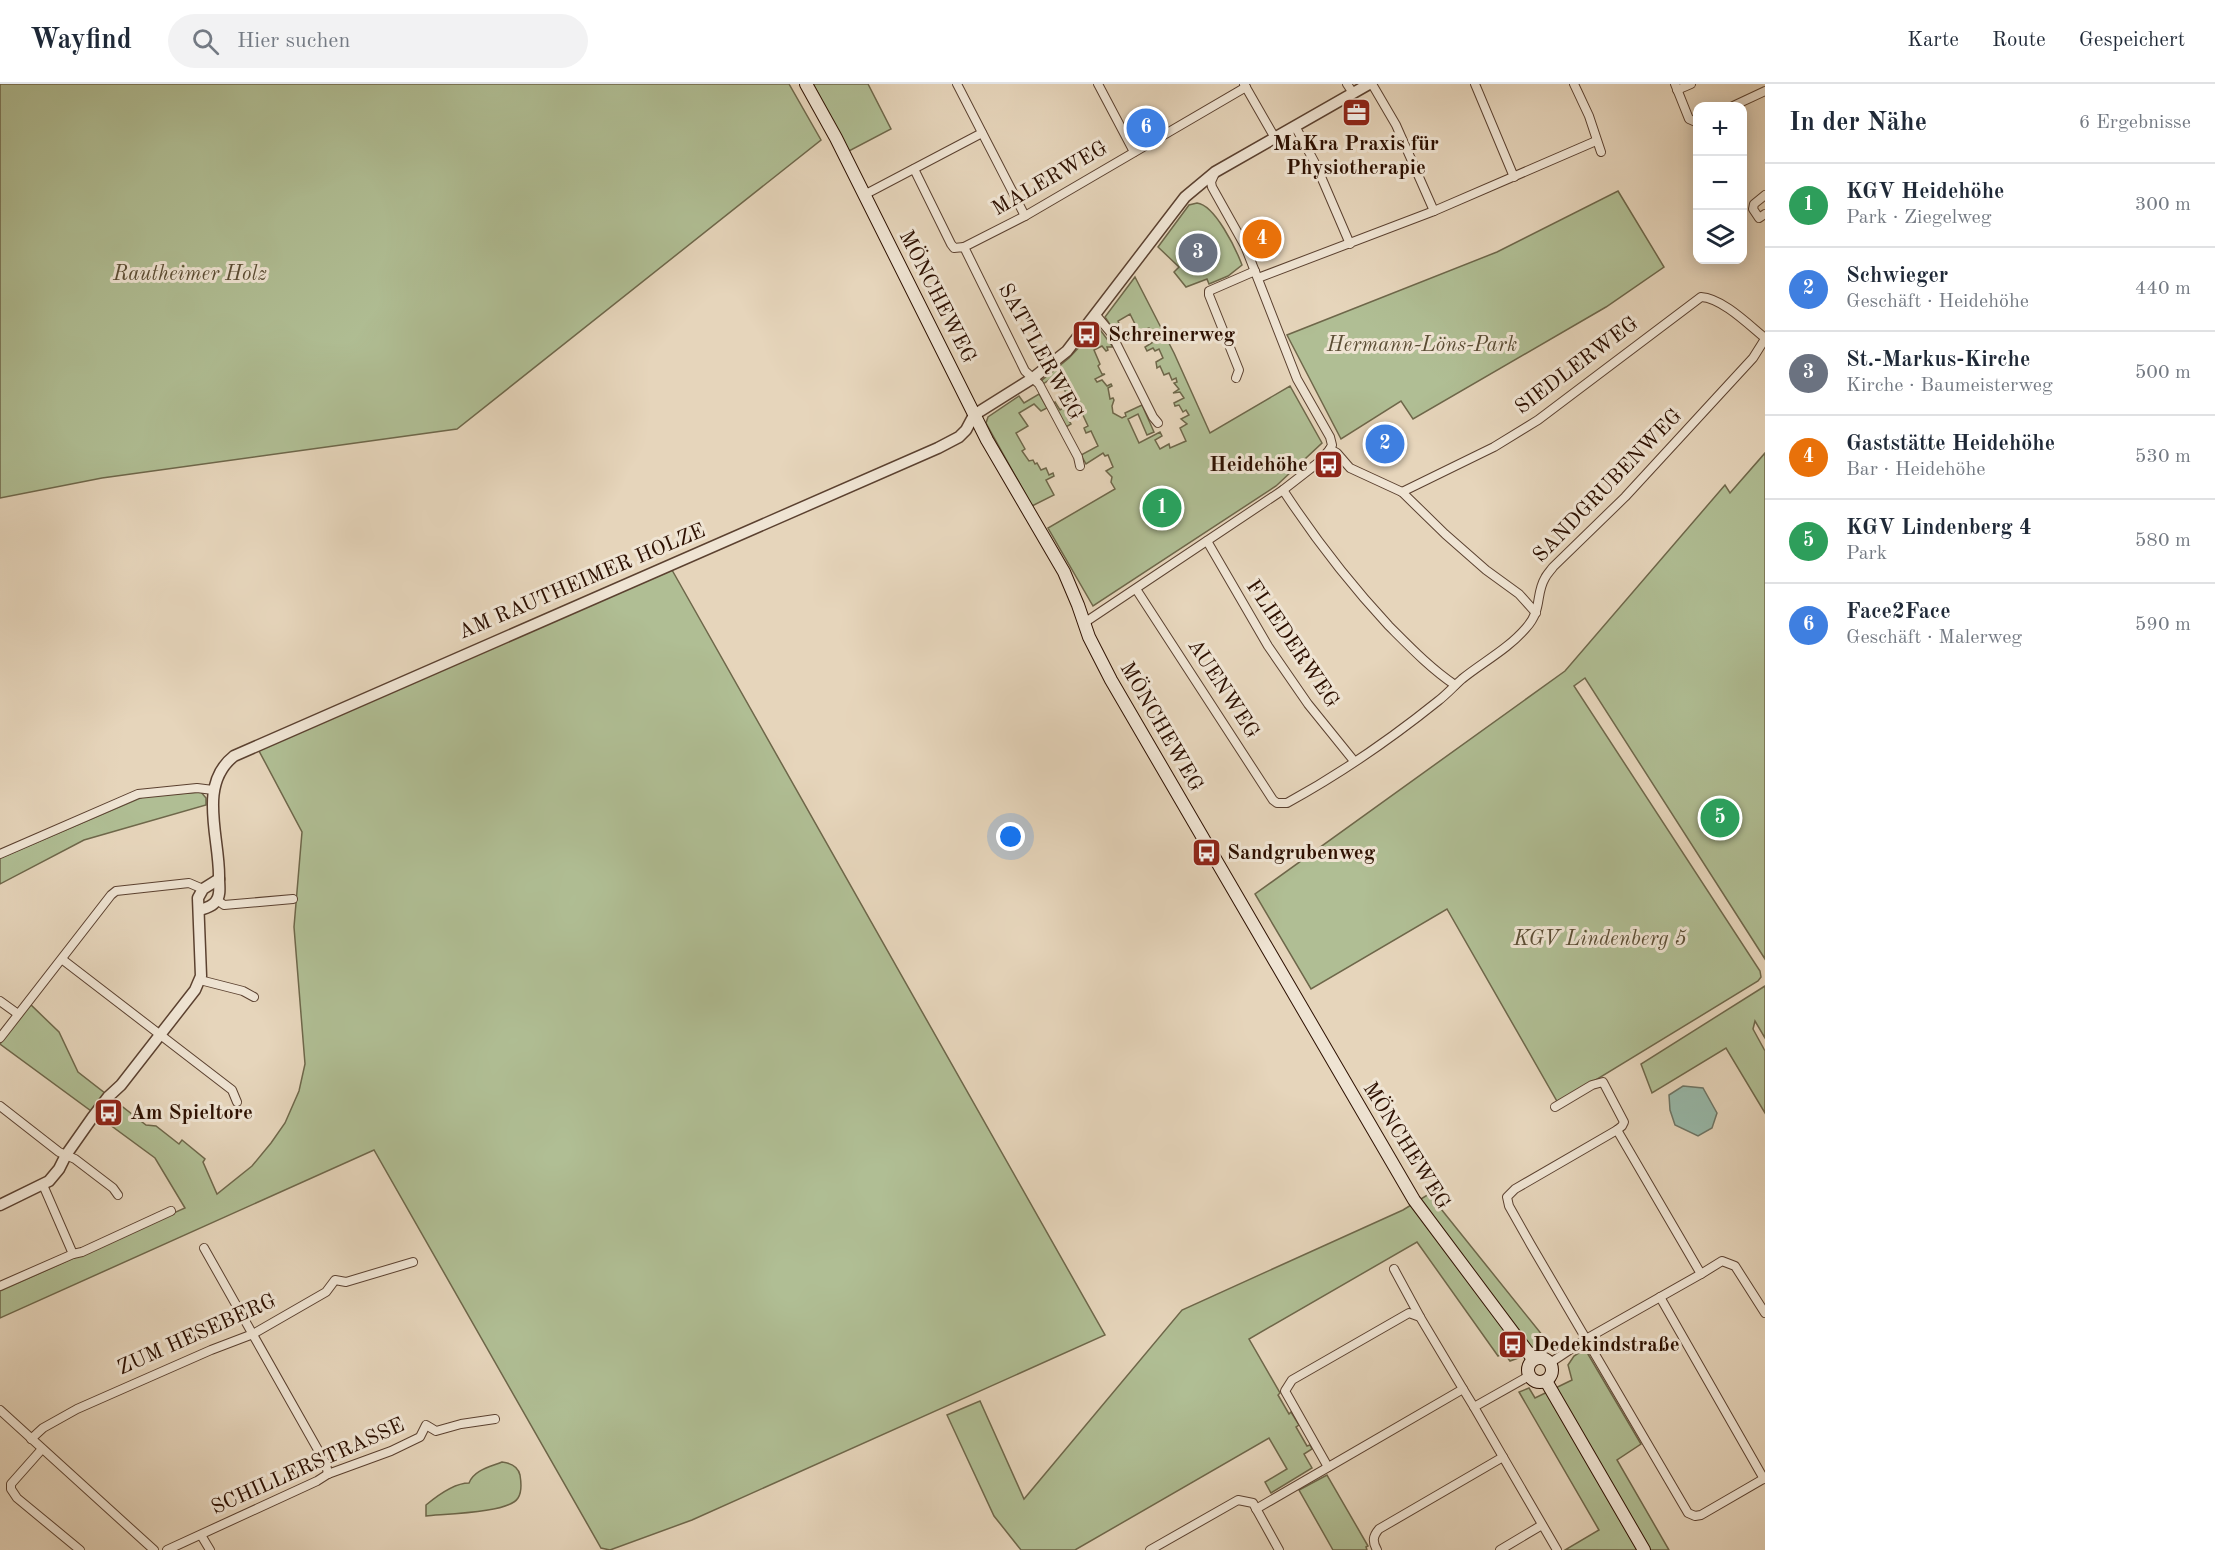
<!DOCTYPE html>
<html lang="de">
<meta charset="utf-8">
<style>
:root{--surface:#fff;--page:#f2f2f3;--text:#1f2937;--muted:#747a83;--line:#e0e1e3;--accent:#8f2418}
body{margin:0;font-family:"Old Standard TT",serif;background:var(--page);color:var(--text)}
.controls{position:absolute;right:18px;top:18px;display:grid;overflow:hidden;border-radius:12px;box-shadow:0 3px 15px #0003}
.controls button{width:54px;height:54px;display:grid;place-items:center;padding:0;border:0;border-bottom:2px solid var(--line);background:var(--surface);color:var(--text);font:30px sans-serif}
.you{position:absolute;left:1011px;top:753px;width:21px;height:21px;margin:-15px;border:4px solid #fff;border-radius:50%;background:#1a73e8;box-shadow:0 0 0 9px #1a73e833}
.badge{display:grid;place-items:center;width:39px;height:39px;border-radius:50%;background:var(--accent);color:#fff;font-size:20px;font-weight:700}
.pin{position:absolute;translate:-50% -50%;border:3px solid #fff;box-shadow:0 2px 6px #0006}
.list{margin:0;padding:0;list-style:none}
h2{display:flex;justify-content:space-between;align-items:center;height:78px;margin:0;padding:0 24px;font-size:26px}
h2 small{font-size:20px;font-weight:400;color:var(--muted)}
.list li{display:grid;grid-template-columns:39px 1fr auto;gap:18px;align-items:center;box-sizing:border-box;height:84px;padding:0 24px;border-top:2px solid var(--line)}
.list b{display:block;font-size:22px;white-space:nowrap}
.list p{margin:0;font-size:20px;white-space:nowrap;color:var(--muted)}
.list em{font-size:20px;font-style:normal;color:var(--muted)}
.icon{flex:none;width:33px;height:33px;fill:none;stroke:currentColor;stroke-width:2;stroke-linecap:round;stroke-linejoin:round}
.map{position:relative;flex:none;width:1765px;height:1466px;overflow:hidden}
header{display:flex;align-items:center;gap:36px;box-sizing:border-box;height:84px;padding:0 30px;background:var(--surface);border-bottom:2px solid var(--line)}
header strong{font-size:28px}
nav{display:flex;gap:33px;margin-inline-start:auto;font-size:21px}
.search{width:420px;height:54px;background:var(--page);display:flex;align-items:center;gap:15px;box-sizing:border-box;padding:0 21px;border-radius:33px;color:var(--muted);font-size:22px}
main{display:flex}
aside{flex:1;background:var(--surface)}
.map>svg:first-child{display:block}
.green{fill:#b0be94;stroke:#6e674a;stroke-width:1.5}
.water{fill:#97b9aa;stroke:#6d7566;stroke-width:1.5}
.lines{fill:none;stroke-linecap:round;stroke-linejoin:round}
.minor-casing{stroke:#5b4130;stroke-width:10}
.tertiary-casing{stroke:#5b4130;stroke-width:13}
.secondary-casing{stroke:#2d1001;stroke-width:14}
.minor{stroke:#efe4d3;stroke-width:8}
.tertiary{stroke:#efe4d3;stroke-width:10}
.secondary{stroke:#efe4d3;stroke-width:12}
.labels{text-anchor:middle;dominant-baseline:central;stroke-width:6;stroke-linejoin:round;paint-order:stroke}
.poi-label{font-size:21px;font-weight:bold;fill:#2d1001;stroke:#efe4d3;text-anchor:start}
.street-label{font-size:21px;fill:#2d1001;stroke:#efe4d3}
.park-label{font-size:21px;font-style:italic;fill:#5b4d34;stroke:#efe4d3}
</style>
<header>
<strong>Wayfind</strong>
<div class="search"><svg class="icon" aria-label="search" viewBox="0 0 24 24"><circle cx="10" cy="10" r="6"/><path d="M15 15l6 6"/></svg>Hier suchen</div>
<nav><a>Karte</a><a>Route</a><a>Gespeichert</a></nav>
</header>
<main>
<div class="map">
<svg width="1765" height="1466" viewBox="0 0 1765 1466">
<rect width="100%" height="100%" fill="#e6d5bb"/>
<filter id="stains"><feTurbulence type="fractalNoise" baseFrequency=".00333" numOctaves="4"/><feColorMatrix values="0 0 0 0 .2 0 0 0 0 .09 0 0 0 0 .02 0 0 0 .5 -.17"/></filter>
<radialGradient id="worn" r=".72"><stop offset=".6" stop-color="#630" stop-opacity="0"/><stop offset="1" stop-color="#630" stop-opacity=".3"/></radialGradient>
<g class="green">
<path d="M0,0h789l32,56 -364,289 -355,49 -102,20z"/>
<path d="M813,0h55l23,45 -42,22z"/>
<path d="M1618,107l46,76 -58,40 -193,112 -12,-18 -60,38 -54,-104 210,-83z"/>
<path d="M1197,119c18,2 39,46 45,62l-14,11 -19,8 -2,-5 -21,8 -12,-15 5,-5 -21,-20 31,-42z"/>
<path d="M1135,193l39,76 36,80 80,-47 32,57 -46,43 -183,120 -45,-78 67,-39 -4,-7 1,-5 -6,-6 7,-4 -5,-12 -3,1 -2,-3 -17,11 -5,-9 17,-9 -7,-15 -5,2 -2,-5 4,-2 -7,-15 -5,1v3l-8,4 3,5 -5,3 -13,-24 2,-1 5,8 8,-5 -2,-4 3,-2 -6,-12 -5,2 -2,-5 9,-4 -3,-6 -7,2 -12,8 -2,-3 28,-23 29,-31 15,20h-6l1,3 -2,1 -4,-5 -8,4 6,14 -2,2 4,8h3l-10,5 2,3 5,-2 5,6 4,-2 1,2 -4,2 2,11 3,-1 1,2 -2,6 1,7 9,5 4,-2 -1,-3 17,-8 12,27 -7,3 -9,-21 -10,5 11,24 21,-11 2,4 -7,4 5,9 9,-5 1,4 16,-7 -6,-13 7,-4 -6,-5 8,-4 -3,-5 -3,2 -4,-7 -4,1 -1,-3 10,-5 -4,-6 -7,1 6,-4 -5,-6 3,-1 -1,-4 -4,2 -3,-7 -5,2 -4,-9 -3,2 -1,-6 7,-4 -4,-9 -4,2 -2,-3 -6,3 -2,-4 10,-6 -6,-13 -10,4 -9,-18 -12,7 4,10 -6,3 -11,-17z"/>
<path d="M1039,310l8,14 -6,3 -7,-7 -15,9 9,13 -12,7 9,16 -3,2 7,10 4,-1 2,4 2,-1 4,7 5,-2 3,7 4,-2 1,3 -8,4 8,15 -22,11 -46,-83 2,-6 31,-21 5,7z"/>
<path d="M1765,369v506l-180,-281 -11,8 186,285 1,6 -3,4 -200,122 -111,-194 -136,80 -56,-95 310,-223 160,-186 5,8z"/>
<path d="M672,486l433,765 -413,185 -82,30 -9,-2 -227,-398 -374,168v-27l185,-83 -30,-50 -155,-114 30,-40 29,28 19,40 68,53 10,1 23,18 3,-4 23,19 -2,3 14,32 35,-28 19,-23 14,-20 14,-32 6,-27 -11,-137 8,-95 -44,-83z"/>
<path d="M201,708l5,6v7l-122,35 -84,44v-26l145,-62z"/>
<path d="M1765,902v52l-10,-17 -2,8 12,22v62l-39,-65 -74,45 -11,-29z"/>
<path d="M1429,1110l122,152 -41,15 -6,-8 -6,3 -81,-114 -168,97 31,54 -2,2 11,19 2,-2 8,13 -3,2 11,19 3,-1 2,4 -8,5 8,14 -41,25 -6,-11 22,-13 -18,-31 -194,112h-54l-27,-34 -47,-101 33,-14 44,98 158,-189 221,-100z"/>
<path d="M1585,1265l56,95 -24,16 52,90h-104l34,-20 -80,-138 10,-4 6,10 37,-18 -4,-15 6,-9z"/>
<path d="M502,1378c8,1 16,4 18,13 1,6 2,17 -2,23 -9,15 -74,16 -92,18v-11c12,-10 28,-22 43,-22 5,-13 21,-16 33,-21z"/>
<path d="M1327,1391l41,71 -2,1 1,3h-34l-34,-60z"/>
</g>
<path class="water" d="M1683,1002l20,2 14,25 -5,15 -14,8 -23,-11 -5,-15 -1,-15z"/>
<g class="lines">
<defs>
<g id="minor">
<path d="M957,0l68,132"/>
<path d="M1098,0l36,68"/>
<path d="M1244,0l31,54"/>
<path d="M1347,0l6,9"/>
<path d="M1372,0l24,41 38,86"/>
<path d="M1475,0l39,93"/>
<path d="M1574,0l15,32 12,36"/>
<path d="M1675,0l14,35 9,4"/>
<path d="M1677,6l14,-6"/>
<path d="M1733,22l32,-15"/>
<path d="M1295,42l21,39 34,79"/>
<path d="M914,85l37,75 3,4 10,-1 61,124 14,13 39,73 2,9"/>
<path d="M1215,89l-4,9 1,5 33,59 52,133 33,58 2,8 -2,4"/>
<path d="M864,111l118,-62"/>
<path d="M1765,111l-11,9 -1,5 6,9 6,-4"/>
<path d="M964,163l61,-31 221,-129"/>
<path d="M1258,194l176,-67 162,-70"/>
<path d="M1096,231l15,18 42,84 5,6"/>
<path d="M1236,294l3,-8 -30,-75v-4l46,-20"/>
<path d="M1330,365l7,4 13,15 52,24 43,42 41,36 33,24 17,19"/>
<path d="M1283,406c32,49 67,94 106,136 21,21 41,42 66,59"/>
<path d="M1402,408l92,-45 44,-27 163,-123c21,1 48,28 64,41"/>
<path d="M1207,457l61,105 40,58 46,57"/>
<path d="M1136,505l137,211 4,3h10c53,-29 105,-65 151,-102 9,-7 16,-15 24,-22 21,-17 46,-30 64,-51 17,-19 9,-33 19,-50 2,-4 6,-8 8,-11l72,-70 128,-139 12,-19"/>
<path d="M1084,539l199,-133 36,-28 11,-13"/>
<path d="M0,770l138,-60 59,-6 16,2"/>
<path d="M217,816l7,5 69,-6"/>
<path d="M63,876l169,130 5,12"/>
<path d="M200,896l43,11 11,6"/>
<path d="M0,917l18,13"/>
<path d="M0,954l111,-143 5,-4 73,-8 14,6"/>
<path d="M0,1022l59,46 16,7 38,29 5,7"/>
<path d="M1555,1023l37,-22 11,-3 21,40 -2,4 -5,4"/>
<path d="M43,1101l30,69 9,-2 89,-41"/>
<path d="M204,1164l122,216 2,10"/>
<path d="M1394,1185l26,48"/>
<path d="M0,1202l73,-32"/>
<path d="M1660,1213l104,182"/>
<path d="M1765,1229l-30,-47 -13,-5 -21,13 -84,-144 -102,59 -8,8 2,9 22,39 157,268 7,3 6,-1 64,-37"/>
<path d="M1550,1279l36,-24 115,-65"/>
<path d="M1474,1323l83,143"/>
<path d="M0,1326l154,140"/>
<path d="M31,1355l12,-11 34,-19 134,-59 42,-16 73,-42 9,-12 11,2 67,-20"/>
<path d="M42,1365l-31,35v5l6,9 63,52"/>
<path d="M1328,1383l-43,-76 7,-11 117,-67 11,4 43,72"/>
<path d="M1256,1425l207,-120 11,18 55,-31"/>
<path d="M201,1451l9,15"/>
<path d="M167,1466l150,-69 11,-7 63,-23 29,-14 6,-12 10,6 25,-7 34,-5"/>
<path d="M1150,1466l88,-50 15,3 26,47"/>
<path d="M1377,1466c-5,-9 -4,-14 2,-21l124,-72"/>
<path d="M1500,1466l42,-25"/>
</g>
<g id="tertiary">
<path d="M200,826c6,-2 13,-4 16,-9 5,-6 3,-15 3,-23 1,-40 -22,-93 15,-122l704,-308 21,-11 7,-7 8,-15 59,-37 34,-27 118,-154 30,-25 154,-88"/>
<path d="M0,1121l49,-24 10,-12 7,-14 26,-37 16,-21 13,-12 74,-95 6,-14 -3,-78 5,-9 16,-10"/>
</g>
<g id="secondary">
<path d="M806,0l30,54 151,302 77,132 14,33 11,32 22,43 303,520 119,159"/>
<circle cx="1540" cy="1286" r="12"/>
<path d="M1546,1297l98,169"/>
</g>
</defs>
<use href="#minor" class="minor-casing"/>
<use href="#tertiary" class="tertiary-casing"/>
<use href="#secondary" class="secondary-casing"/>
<use href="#minor" class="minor"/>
<use href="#tertiary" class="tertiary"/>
<use href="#secondary" class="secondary"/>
</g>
<defs>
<symbol id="office-square" viewBox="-11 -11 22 22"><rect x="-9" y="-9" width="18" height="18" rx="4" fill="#8f2418" stroke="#efe4d3"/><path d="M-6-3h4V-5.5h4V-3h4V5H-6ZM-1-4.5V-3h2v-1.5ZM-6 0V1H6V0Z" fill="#fff"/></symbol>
<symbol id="bus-square" viewBox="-11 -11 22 22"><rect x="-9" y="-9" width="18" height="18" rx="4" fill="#8f2418" stroke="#efe4d3"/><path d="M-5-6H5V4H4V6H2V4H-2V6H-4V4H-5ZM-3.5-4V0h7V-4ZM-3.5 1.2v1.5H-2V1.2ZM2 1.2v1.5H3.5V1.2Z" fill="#fff"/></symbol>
</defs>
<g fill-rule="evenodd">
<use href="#office-square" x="1340" y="12" width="33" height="33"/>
<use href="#bus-square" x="1070" y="234" width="33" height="33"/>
<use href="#bus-square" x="1312" y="364" width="33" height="33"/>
<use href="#bus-square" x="1190" y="752" width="33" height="33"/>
<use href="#bus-square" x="92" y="1012" width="33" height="33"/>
<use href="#bus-square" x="1496" y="1244" width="33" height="33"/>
</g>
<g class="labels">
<g class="poi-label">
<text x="1356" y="60" text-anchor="middle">MaKra Praxis für<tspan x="1356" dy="24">Physiotherapie</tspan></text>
<text x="1108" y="251">Schreinerweg</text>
<text x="1308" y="381" text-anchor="end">Heidehöhe</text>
<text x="1227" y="769">Sandgrubenweg</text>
<text x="130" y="1029">Am Spieltore</text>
<text x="1533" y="1261">Dedekindstraße</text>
</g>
<g class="street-label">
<text transform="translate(1050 95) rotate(-30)">MALERWEG</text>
<text transform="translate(937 213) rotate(63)">MÖNCHEWEG</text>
<text transform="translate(1040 268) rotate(61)">SATTLERWEG</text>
<text transform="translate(1577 282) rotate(-37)">SIEDLERWEG</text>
<text transform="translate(1608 402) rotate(-46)">SANDGRUBENWEG</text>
<text transform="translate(582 498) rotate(-23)">AM RAUTHEIMER HOLZE</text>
<text transform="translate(1292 560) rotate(56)">FLIEDERWEG</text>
<text transform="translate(1223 605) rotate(57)">AUENWEG</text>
<text transform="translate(1161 643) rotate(60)">MÖNCHEWEG</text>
<text transform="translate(1406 1062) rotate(58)">MÖNCHEWEG</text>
<text transform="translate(197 1251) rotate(-24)">ZUM HESEBERG</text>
<text transform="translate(308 1383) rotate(-24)">SCHILLERSTRASSE</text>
</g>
<g class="park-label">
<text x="190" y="190">Rautheimer Holz</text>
<text x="1422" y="261">Hermann-Löns-Park</text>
<text x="1600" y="855">KGV Lindenberg 5</text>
</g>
</g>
<rect width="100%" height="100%" filter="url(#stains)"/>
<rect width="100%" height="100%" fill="url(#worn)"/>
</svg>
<div class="controls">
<button>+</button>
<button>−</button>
<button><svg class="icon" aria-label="layers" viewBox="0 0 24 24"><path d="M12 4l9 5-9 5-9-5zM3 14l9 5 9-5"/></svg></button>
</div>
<div class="you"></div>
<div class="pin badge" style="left:1162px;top:424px;background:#2e9e5b">1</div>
<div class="pin badge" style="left:1385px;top:360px;background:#3f7fe0">2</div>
<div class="pin badge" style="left:1198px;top:169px;background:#6b7280">3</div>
<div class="pin badge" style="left:1262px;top:155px;background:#e8710a">4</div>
<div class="pin badge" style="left:1720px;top:734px;background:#2e9e5b">5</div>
<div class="pin badge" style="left:1146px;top:44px;background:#3f7fe0">6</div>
</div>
<aside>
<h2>In der Nähe<small>6 Ergebnisse</small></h2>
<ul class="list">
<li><span class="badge" style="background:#2e9e5b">1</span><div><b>KGV Heidehöhe</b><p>Park · Ziegelweg</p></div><em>300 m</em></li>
<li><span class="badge" style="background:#3f7fe0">2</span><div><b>Schwieger</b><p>Geschäft · Heidehöhe</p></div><em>440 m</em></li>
<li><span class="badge" style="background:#6b7280">3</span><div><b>St.-Markus-Kirche</b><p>Kirche · Baumeisterweg</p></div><em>500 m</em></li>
<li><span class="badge" style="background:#e8710a">4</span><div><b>Gaststätte Heidehöhe</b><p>Bar · Heidehöhe</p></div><em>530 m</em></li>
<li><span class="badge" style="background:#2e9e5b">5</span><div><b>KGV Lindenberg 4</b><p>Park</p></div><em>580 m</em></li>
<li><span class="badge" style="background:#3f7fe0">6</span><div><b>Face2Face</b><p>Geschäft · Malerweg</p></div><em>590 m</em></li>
</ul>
</aside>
</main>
